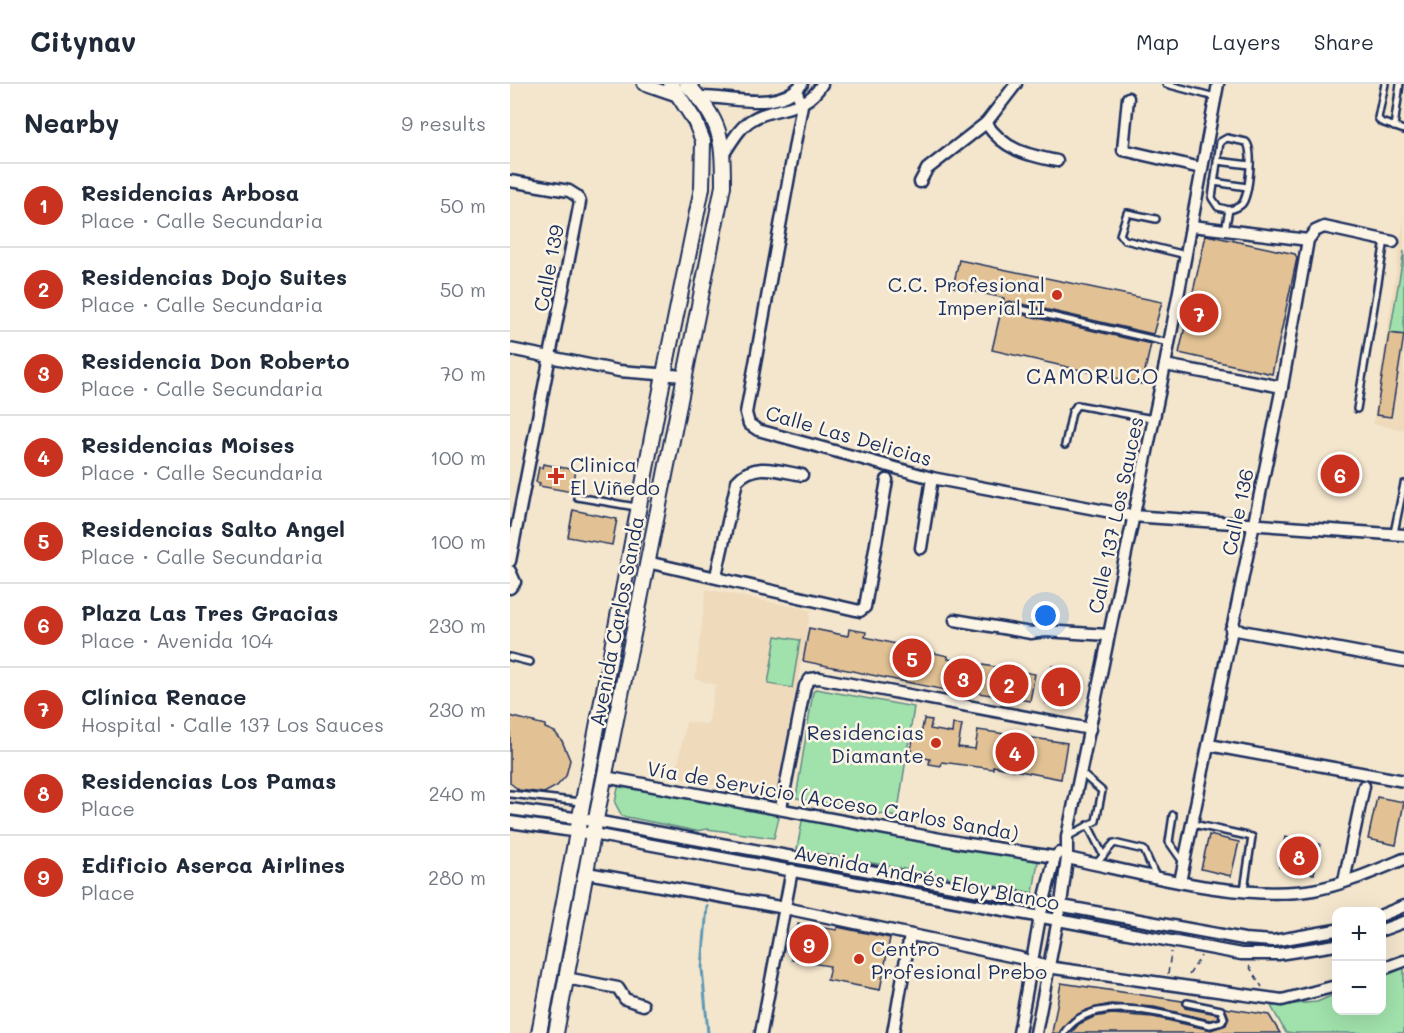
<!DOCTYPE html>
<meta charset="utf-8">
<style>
:root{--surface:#fff;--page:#f2f2f3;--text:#1f2937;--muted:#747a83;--line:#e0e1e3;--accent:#c8321e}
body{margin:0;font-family:Mali,sans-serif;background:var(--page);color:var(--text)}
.controls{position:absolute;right:18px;bottom:18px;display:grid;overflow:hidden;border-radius:12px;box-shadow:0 6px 24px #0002}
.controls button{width:54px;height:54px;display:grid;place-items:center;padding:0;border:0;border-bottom:2px solid var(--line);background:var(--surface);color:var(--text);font:30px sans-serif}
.you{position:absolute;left:536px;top:532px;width:21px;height:21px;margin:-15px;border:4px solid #fff;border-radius:50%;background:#1a73e8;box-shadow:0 0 0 9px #1a73e833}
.badge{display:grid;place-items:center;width:39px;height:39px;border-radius:50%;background:var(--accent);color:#fff;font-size:20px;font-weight:700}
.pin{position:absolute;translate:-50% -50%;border:3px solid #fff;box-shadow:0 2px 6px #0006}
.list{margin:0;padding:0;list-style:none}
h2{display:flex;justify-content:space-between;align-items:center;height:78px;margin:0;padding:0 24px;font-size:26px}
h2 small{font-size:20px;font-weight:400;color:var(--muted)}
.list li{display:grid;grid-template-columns:39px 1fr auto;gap:18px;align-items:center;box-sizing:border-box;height:84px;padding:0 24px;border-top:2px solid var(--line)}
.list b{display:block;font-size:22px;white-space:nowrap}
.list p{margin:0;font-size:20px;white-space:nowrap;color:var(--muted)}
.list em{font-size:20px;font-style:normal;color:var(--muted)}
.map{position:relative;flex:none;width:894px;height:949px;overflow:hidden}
header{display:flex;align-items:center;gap:36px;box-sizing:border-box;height:84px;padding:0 30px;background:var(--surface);border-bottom:2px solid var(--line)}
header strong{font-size:28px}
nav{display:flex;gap:33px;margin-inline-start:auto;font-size:21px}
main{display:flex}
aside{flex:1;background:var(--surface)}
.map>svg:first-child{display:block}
.built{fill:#efdbbc}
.green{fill:#a1e2ac;stroke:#5e8885;stroke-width:1.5}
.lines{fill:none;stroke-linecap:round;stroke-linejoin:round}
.stream{stroke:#6199b4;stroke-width:3}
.building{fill:#e2c294;stroke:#1b2f5e;stroke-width:1.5}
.service-casing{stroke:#1b2f5e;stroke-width:10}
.minor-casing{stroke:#1b2f5e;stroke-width:15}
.tertiary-casing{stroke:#1b2f5e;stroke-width:18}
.path{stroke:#1b2f5e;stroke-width:1.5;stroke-dasharray:6 4.5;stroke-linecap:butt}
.service{stroke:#fcf5e5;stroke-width:5}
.minor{stroke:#fcf5e5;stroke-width:10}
.tertiary{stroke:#fcf5e5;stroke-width:14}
.poi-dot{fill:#c8321e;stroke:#fcf5e5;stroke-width:2}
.labels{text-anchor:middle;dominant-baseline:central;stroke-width:5;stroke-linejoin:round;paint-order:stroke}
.street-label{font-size:20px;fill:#1b2f5e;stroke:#fcf5e5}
.poi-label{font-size:20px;fill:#1b2f5e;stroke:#fcf5e5;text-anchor:end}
.neighbourhood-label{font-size:21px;letter-spacing:1.5px;fill:#1b2f5e;stroke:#fcf5e5}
</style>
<header>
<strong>Citynav</strong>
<nav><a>Map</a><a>Layers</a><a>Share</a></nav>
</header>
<main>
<aside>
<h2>Nearby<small>9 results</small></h2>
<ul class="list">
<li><span class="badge">1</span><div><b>Residencias Arbosa</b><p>Place · Calle Secundaria</p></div><em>50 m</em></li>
<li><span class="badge">2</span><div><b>Residencias Dojo Suites</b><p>Place · Calle Secundaria</p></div><em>50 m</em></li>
<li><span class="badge">3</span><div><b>Residencia Don Roberto</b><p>Place · Calle Secundaria</p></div><em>70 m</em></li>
<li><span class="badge">4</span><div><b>Residencias Moises</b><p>Place · Calle Secundaria</p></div><em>100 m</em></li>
<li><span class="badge">5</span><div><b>Residencias Salto Angel</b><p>Place · Calle Secundaria</p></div><em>100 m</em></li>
<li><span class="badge">6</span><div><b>Plaza Las Tres Gracias</b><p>Place · Avenida 104</p></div><em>230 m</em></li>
<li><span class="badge">7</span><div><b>Clínica Renace</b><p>Hospital · Calle 137 Los Sauces</p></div><em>230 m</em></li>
<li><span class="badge">8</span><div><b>Residencias Los Pamas</b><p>Place</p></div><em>240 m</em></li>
<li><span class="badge">9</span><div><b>Edificio Aserca Airlines</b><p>Place</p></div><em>280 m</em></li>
</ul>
</aside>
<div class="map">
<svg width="894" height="949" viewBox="0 0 894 949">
<rect width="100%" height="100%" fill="#f4e6cd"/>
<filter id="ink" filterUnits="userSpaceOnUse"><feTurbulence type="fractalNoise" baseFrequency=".0167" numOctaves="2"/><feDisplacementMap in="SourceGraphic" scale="12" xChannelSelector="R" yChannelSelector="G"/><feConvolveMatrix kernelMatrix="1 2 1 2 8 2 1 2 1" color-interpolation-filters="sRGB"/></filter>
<g filter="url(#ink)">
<g class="built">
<path d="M894,132v214l-31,-6z"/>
<path d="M196,505l105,21 -33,176 -10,10 -93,-19 11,-55 22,2 7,-39 -20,-6z"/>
</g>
<g class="green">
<path d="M894,167v84l-14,-2z"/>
<path d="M266,552l24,4 -8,48 -24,-4z"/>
<path d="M306,605l98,18 -17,110 -101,-19 17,-106z"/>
<path d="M109,699l161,30 -6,25 -67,-9 -11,2 -74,-15 -7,-13z"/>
<path d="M293,732l235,45 -5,32 -236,-44z"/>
<path d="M894,884v65h-118l-15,-27 46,-4 19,-8v16h46v-33z"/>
</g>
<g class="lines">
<path class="stream" d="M197,822l-5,62 6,65"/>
</g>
<g class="building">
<path d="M696,151l89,19 2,4 -25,116 -93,-21z"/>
<path d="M449,176l203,42 -9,32 -144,-33 -6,3 4,7 144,33 -9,40 -150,-34 12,-52 -51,-11z"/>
<path d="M879,249l15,2 -13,82 -15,-2z"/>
<path d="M33,380l33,6 -4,22 -33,-6 1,-3 -4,-1 3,-15 3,1z"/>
<path d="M63,426l44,9 -5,26 -44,-8z"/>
<path d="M299,544l39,8 1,-7 17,3 -1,5 83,19v3l87,15 -5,27 -58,-9 -1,3 -21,-4 -147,-30z"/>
<path d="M542,582l23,4 -6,37 -23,-4z"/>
<path d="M0,632l35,9v3l10,4 7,9 8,19 -4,16 -9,10 -13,7 -25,-3 -9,-7z"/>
<path d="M414,635l8,1 -2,9 22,4 1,-9 9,1 -4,22 17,2 3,-19 89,13 -6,36 -68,-13v3l-51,-7 -1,4 -12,-2 1,-5 -20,-4 3,-16 7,1z"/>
<path d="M867,713l27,5 -8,43 -28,-6z"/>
<path d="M699,751l30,7 -8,34 -30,-7z"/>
<path d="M775,753l35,7 -6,30 -35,-7z"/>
<path d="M288,840l39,6v-3l53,11 -10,52 -53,-10 3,-14 -38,-6z"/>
<path d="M551,899l121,18 3,7 32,6 2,4 -9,2 -56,-13 -43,-3 -19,4 -18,8 -15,17h-7z"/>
<path d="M715,924l44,7 11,18h-209l8,-9 15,-7 18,-3 41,3 58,13 15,-5 3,-7z"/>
</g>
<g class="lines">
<defs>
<g id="service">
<path d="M656,0l49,13"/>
<path d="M875,0l-7,34 3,4 23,8"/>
<path d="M884,43l6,-43"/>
<path d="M707,77l33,4"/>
<path d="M704,98l33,5"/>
<path d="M646,135l-29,-6 -7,22 5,5 61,15"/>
<path d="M715,146l4,-20c5,-1 9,-2 13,-6 7,-9 12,-55 4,-62l-19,-4 -7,4 -8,56 6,9 11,3"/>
<path d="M498,222l161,37"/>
<path d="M847,325l28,-169"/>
<path d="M555,361l7,-33 5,-7 76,14"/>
<path d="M67,413l59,10"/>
<path d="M884,449l10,-49"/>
<path d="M0,573l20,5"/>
<path d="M0,710l71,8"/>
<path d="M663,731l-4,27 14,20"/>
<path d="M683,740l59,13 -8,53"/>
<path d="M578,741l15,30"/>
<path d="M559,752l27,-15 6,-30 -21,-18"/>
<path d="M586,780l18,-21 30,7 12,27"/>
<path d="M554,949c27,-43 107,-17 146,-8l12,-3 2,-4 -3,-8 -34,-7"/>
</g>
<g id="minor">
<path d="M133,0l38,13"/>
<path d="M286,6l6,15 -56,308 3,11 9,6 174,48 200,38 272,19"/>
<path d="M189,13c32,-1 78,16 103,-13"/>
<path d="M618,14l-5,52 78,18"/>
<path d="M476,39c18,27 41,32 71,38"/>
<path d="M213,71c8,-12 17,-29 30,-36 26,-15 51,-5 69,-35"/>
<path d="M0,97l59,10 8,5 3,6 -70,359"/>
<path d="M410,98l7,-13 59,-46 30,-39"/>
<path d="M682,142l116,14"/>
<path d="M0,265l109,22 65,5"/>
<path d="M655,281l117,22"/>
<path d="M411,464l11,-70"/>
<path d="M137,478l213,49 5,-4 22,-127"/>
<path d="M0,487l5,11 -5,6"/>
<path d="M206,492l21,-95c18,-20 41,-10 65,-6"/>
<path d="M445,536l76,13 14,-2 63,4"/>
<path d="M721,545l173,32"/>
<path d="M699,661l195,36"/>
<path d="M95,693l357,66 93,14"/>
<path d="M271,724l24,-122 5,-7 9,-1 271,51"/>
<path d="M0,725l85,12 649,118 29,2 63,-11"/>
<path d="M0,738l83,12 648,120h37l58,-9"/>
<path d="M557,774c72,15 174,44 246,32 30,-5 62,-19 91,-31"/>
<path d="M77,789l198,35 235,50 27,9 235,33 54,-14"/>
<path d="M834,797l20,-95"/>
<path d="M670,798l102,-495 26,-147 7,-9 9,-4 69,15"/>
<path d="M872,831l22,-9"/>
<path d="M872,846l22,-8"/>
<path d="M872,885l22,-8"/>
<path d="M56,894l52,10 7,11 18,6"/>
<path d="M251,949l31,-163"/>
<path d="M383,949l17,-98"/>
<path d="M509,949l21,-116 15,-60 4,-4"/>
<path d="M526,949l25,-129 6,-46v-21l98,-472 53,-281"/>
</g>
<g id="tertiary">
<path d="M29,949l125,-659 38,-186 1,-47 -8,-20 -24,-37"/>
<path d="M46,949l37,-199 130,-648c0,-49 -2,-65 -36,-102"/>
</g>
</defs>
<use href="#service" class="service-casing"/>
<use href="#minor" class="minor-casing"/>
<use href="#tertiary" class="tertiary-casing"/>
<g class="path">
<path d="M739,882l13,21"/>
<path d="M658,890l3,-22"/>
<path d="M679,891l12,-19"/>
</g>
<use href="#service" class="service"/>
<use href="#minor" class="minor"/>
<use href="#tertiary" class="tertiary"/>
</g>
</g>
<g class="poi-dot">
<circle cx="547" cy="211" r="6"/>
<path d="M43 383h6v6h6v6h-6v6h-6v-6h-6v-6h6z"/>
<circle cx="426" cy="659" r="6"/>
<circle cx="349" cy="875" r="6"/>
</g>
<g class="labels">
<g class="street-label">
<text transform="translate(38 184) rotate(-79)">Calle 139</text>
<text transform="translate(339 351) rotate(16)">Calle Las Delicias</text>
<text transform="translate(727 428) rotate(-78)">Calle 136</text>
<text transform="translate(605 431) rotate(-78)">Calle 137 Los Sauces</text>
<text transform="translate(106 537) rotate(-79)">Avenida Carlos Sanda</text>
<text transform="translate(323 716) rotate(10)">Vía de Servicio (Acceso Carlos Sanda)</text>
<text transform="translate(417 793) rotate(11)">Avenida Andrés Eloy Blanco</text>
</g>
<g class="poi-label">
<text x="535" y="200">C.C. Profesional<tspan x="535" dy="23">Imperial II</tspan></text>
<text x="60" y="380" text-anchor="start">Clinica<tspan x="60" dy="23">El Viñedo</tspan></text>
<text x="414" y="648">Residencias<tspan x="414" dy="23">Diamante</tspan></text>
<text x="361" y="864" text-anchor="start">Centro<tspan x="361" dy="23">Profesional Prebo</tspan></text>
</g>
<g class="neighbourhood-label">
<text x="583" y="291">CAMORUCO</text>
</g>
</g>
</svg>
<div class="controls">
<button>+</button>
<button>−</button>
</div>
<div class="you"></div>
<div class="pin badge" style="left:551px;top:603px">1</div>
<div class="pin badge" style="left:499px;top:600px">2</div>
<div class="pin badge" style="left:453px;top:594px">3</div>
<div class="pin badge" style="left:505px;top:668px">4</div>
<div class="pin badge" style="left:402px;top:574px">5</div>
<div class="pin badge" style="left:830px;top:390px">6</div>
<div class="pin badge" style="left:689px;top:229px">7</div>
<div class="pin badge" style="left:789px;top:772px">8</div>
<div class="pin badge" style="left:299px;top:860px">9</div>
</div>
</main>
